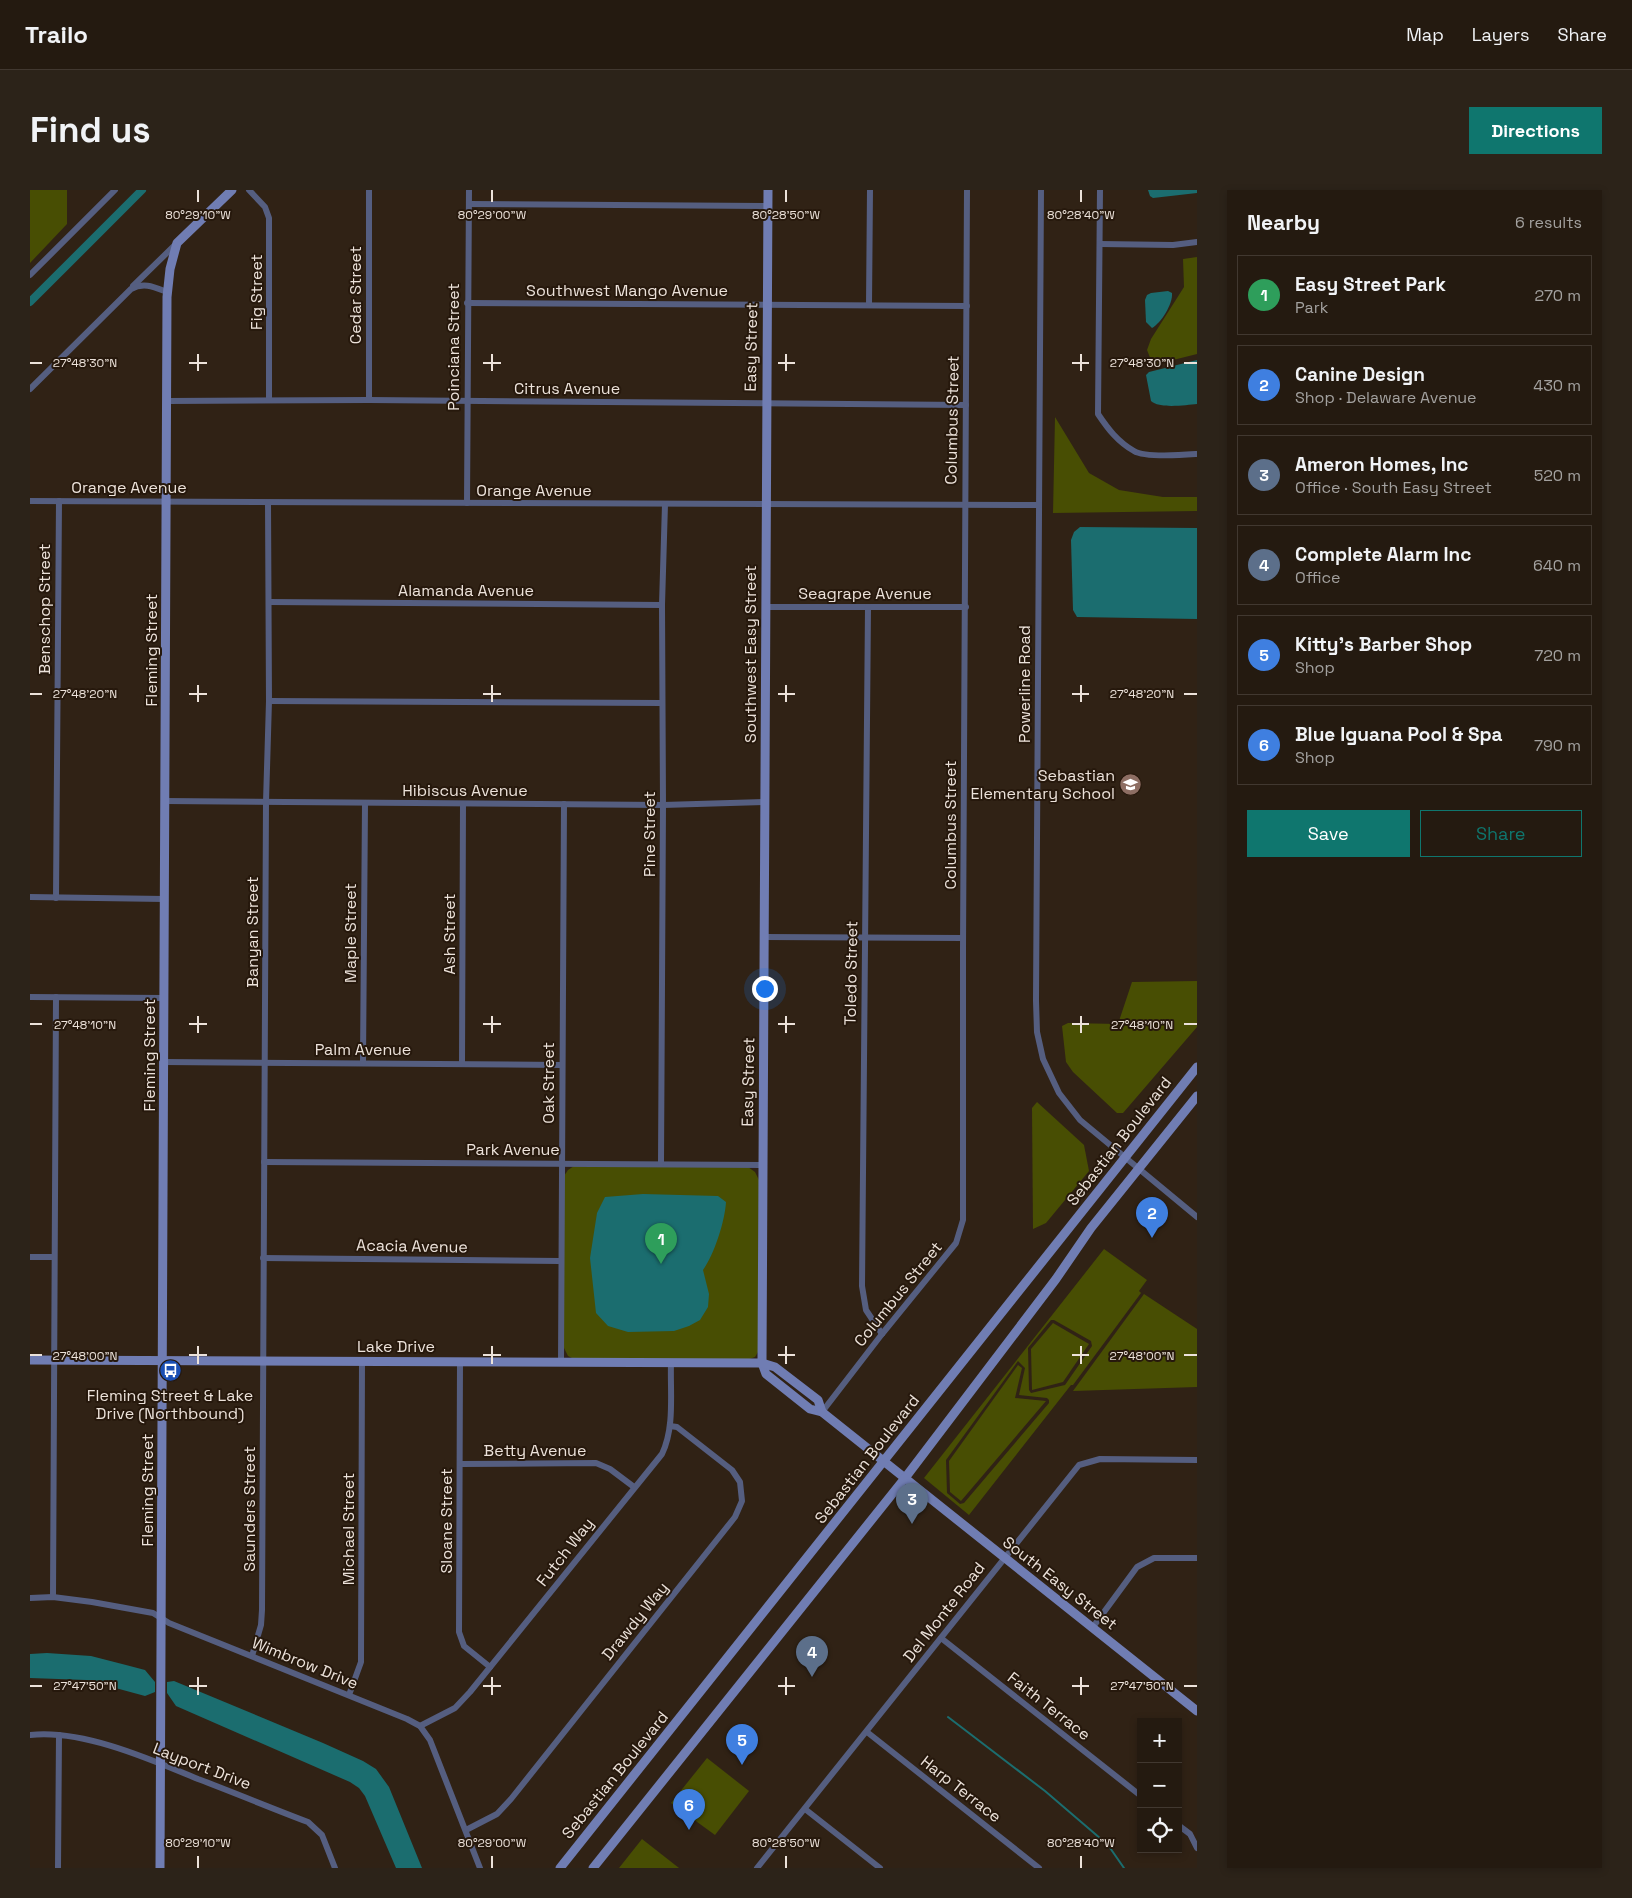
<!DOCTYPE html>
<meta charset="utf-8">
<style>
:root{--surface:#241a10;--page:#2c2319;--text:#f1f3f6;--muted:#a3a19f;--line:#413830;--accent:#0f766e}
body{margin:0;font-family:"Space Grotesk",sans-serif;background:var(--page);color:var(--text)}
.controls{position:absolute;right:15px;bottom:15px;display:grid;overflow:hidden;border-radius:0px;box-shadow:0 2px 8px #0003}
.controls button{width:45px;height:45px;display:grid;place-items:center;padding:0;border:0;border-bottom:1px solid var(--line);background:var(--surface);color:var(--text);font:25px sans-serif}
.you{position:absolute;left:734px;top:798px;width:18px;height:18px;margin:-12px;border:4px solid #fff;border-radius:50%;background:#1a73e8;box-shadow:0 0 0 8px #1a73e833}
.badge{display:grid;place-items:center;width:32px;height:32px;border-radius:50%;background:var(--accent);color:#fff;font-size:16px;font-weight:700}
.pin{position:absolute;translate:-50% -41px;filter:drop-shadow(0 1px 2px #0008)}
.pin::after{content:'';position:absolute;top:26px;width:18px;height:15px;background:inherit;clip-path:polygon(0 0,100% 0,50% 100%)}
.list{margin:0;padding:0;list-style:none}
h2{display:flex;justify-content:space-between;align-items:center;height:65px;margin:0;padding:0 20px;font-size:21px}
h2 small{font-size:16px;font-weight:400;color:var(--muted)}
.list li{display:grid;grid-template-columns:32px 1fr auto;gap:15px;align-items:center;box-sizing:border-box;height:80px;margin:0 10px 10px;padding:0 10px;border:1px solid var(--line);border-radius:0px}
.list b{display:block;font-size:19px;white-space:nowrap}
.list p{margin:0;font-size:16px;white-space:nowrap;color:var(--muted)}
.list em{font-size:16px;font-style:normal;color:var(--muted)}
.actions{display:flex;gap:10px;padding:15px 20px}
.actions a{flex:1;padding:11px 0;border:1px solid var(--accent);border-radius:0px;text-align:center;font-size:18px;color:var(--accent)}
.actions .main{background:var(--accent);color:#fff}
.icon{flex:none;width:28px;height:28px;fill:none;stroke:currentColor;stroke-width:2;stroke-linecap:round;stroke-linejoin:round}
.map{position:relative;flex:none;width:1167px;height:1678px;overflow:hidden;border-radius:0px}
header{display:flex;align-items:center;gap:30px;box-sizing:border-box;height:70px;padding:0 25px;background:var(--surface);border-bottom:1px solid var(--line)}
header strong{font-size:24px}
nav{display:flex;gap:28px;margin-inline-start:auto;font-size:18px}
.intro{display:flex;align-items:center;justify-content:space-between;box-sizing:border-box;height:120px;padding:0 30px}
h1{margin:0;font-size:35px}
.button{padding:12px 22px;border-radius:0px;background:var(--accent);color:#fff;font-size:18px;font-weight:700}
main{display:flex;gap:30px;padding:0 30px}
aside{flex:1;background:var(--surface);border-radius:0px;box-shadow:0 2px 8px #0003}
.map>svg:first-child{display:block}
.green{fill:#484e03;fill-rule:evenodd}
.water{fill:#1b6d6f}
.lines{fill:none;stroke-linecap:round;stroke-linejoin:round}
.stream{stroke:#1b6d6f;stroke-width:2}
.canal{stroke:#1b6d6f;stroke-width:8}
.street{stroke:#555e80;stroke-width:6}
.secondary{stroke:#707db3;stroke-width:9}
.ticks{fill:none;stroke:#ece2da;stroke-width:2}
.labels{text-anchor:middle;dominant-baseline:central;stroke-width:4;stroke-linejoin:round;paint-order:stroke}
.street-label{font-size:16px;fill:#ece2da;stroke:#26180c}
.poi-label{font-size:16px;fill:#ece2da;stroke:#26180c;text-anchor:end}
.ticks-label{font-size:12px;text-anchor:middle;fill:#ece2da;stroke:#26180c;stroke-width:4;stroke-linejoin:round;paint-order:stroke}
</style>
<header>
<strong>Trailo</strong>
<nav><a>Map</a><a>Layers</a><a>Share</a></nav>
</header>
<div class="intro"><h1>Find us</h1><a class="button">Directions</a></div>
<main>
<div class="map">
<svg width="1167" height="1678" viewBox="0 0 1167 1678">
<rect width="100%" height="100%" fill="#302215"/>
<g class="green">
<path d="M0,0h37v34l-37,39z"/>
<path d="M1167,67v97l-44,11 -6,-15 4,-11 33,-52 -1,-28z"/>
<path d="M1025,227l34,56 30,17 44,7h34v14l-144,2z"/>
<path d="M1167,791v46l-74,86h-6l-44,-41 -7,-10 -4,-36 6,-3 50,1 14,-42z"/>
<path d="M1007,912l47,43 5,26 -43,52 -13,6 -1,-121z"/>
<path d="M544,976l174,1 7,5 4,8 -1,172 -3,5 -8,3 -173,-1 -6,-3 -4,-8v-172l4,-6z"/>
<path d="M1074,1059l43,31 -8,11 2,2 -68,92h-2l-102,130 -45,-37zM1021,1130h3l37,21 1,5 -27,39 -34,8 -2,-3 -1,-42zM988,1171l7,7 -6,27 28,3 2,2v3l-85,100 -4,1 -13,-11 -1,-33z"/>
<path d="M1114,1104l53,35v58l-124,4z"/>
<path d="M1023,1133l36,21 -26,38 -31,8 -1,-41z"/>
<path d="M988,1175l4,3 -7,30 31,3 -85,100 -11,-9 -1,-31z"/>
<path d="M677,1568l42,33 -34,44 -44,-32z"/>
<path d="M612,1649l37,29h-60z"/>
</g>
<g class="water">
<path d="M1118,0h49v3l-44,5 -3,-2z"/>
<path d="M1138,101l4,2c1,11 -11,30 -20,35l-6,-6 -1,-22 2,-5 4,-2z"/>
<path d="M1167,170v44c-11,1 -38,5 -46,-3l-5,-26 3,-3z"/>
<path d="M1050,337l117,1v91l-120,-2 -4,-7 -2,-70 3,-8z"/>
<path d="M613,1004l75,2 8,6c-1,19 -12,53 -23,68l6,24 -1,13 -8,13 -11,6 -15,5 -46,1 -20,-6 -12,-13 -6,-55 7,-45 8,-16z"/>
<path d="M17,1463l44,3 35,9 19,5 10,12v10l-10,4 -59,-16 -56,-2v-24z"/>
<path d="M144,1491l149,62 40,18 13,8 13,18 33,81h-26l-31,-72 -6,-8 -9,-6 -174,-76 -9,-13v-11z"/>
</g>
<g class="lines">
<path class="stream" d="M918,1527l97,74 63,54 16,23"/>
<path class="canal" d="M0,112l112,-112"/>
<g class="street">
<path d="M219,0l16,17 4,11v182"/>
<path d="M1011,0l-5,811 1,31 6,27 16,34 21,27 117,97"/>
<path d="M1070,0l-2,224c10,15 20,28 36,37 11,7 49,4 63,3"/>
<path d="M439,14l299,2"/>
<path d="M1070,54l73,1 24,-3"/>
<path d="M0,85l85,-85"/>
<path d="M103,96l43,-42"/>
<path d="M437,113l500,3"/>
<path d="M839,115l1,-115"/>
<path d="M0,199l101,-100c13,-7 23,-2 36,3"/>
<path d="M339,210v-210"/>
<path d="M138,211l201,-1 597,5"/>
<path d="M0,311l1009,4"/>
<path d="M437,313l2,-313"/>
<path d="M239,412l393,3"/>
<path d="M735,417h201"/>
<path d="M838,417l-6,679 4,24 16,24"/>
<path d="M239,511l393,2"/>
<path d="M135,611l498,4 101,-3"/>
<path d="M0,707l134,2"/>
<path d="M26,708l3,-397"/>
<path d="M734,747l199,1"/>
<path d="M0,807l134,1"/>
<path d="M134,872l398,3"/>
<path d="M333,872l2,-259"/>
<path d="M432,874l1,-260"/>
<path d="M234,972l498,3"/>
<path d="M631,973l2,-358 -1,-200 3,-101"/>
<path d="M0,1067h24"/>
<path d="M233,1068l297,3"/>
<path d="M430,1172l-1,270 5,14 26,21"/>
<path d="M531,1172l3,-558"/>
<path d="M792,1222l60,-78 74,-91 7,-23v-272l4,-758"/>
<path d="M430,1274l136,-1 14,6 24,18"/>
<path d="M23,1407l3,-600"/>
<path d="M0,1408l23,-1 39,5 61,11 16,10 238,96 13,7 10,14 50,128"/>
<path d="M1063,1437l44,-60 17,-9h43"/>
<path d="M911,1448l200,158"/>
<path d="M222,1466l9,-31 1,-15 4,-808 3,-101 -1,-198"/>
<path d="M319,1505l12,-33 1,-301"/>
<path d="M390,1536l35,-18 15,-16 192,-238c13,-27 8,-62 9,-92"/>
<path d="M837,1542l172,136"/>
<path d="M0,1545c52,-6 120,24 168,44 37,14 73,29 110,43l14,13 13,33"/>
<path d="M775,1619l75,59"/>
<path d="M1148,1635l12,9 7,14"/>
<path d="M436,1640l31,-16 14,-15 224,-282 7,-16 -2,-19 -8,-12 -55,-43 -7,-1"/>
<path d="M28,1678l1,-133"/>
<path d="M727,1678l322,-403 21,-6 97,1"/>
</g>
<g class="secondary">
<path d="M738,0l-6,1173 4,11 44,35 12,3 375,299"/>
<path d="M0,1170l732,3 13,4 43,33 4,12"/>
<path d="M130,1678l7,-1571 3,-28 7,-26 55,-53"/>
<path d="M530,1678l637,-801"/>
<path d="M563,1678l312,-390 151,-199 35,-51 106,-132"/>
</g>
</g>
<path class="ticks" d="M168,0v12M462,0v12M756,0v12M1051,0v12M168,164v17M462,164v17M756,164v17M1051,164v17M0,173h12M159,173h18M453,173h18M748,173h17M1042,173h17M1154,173h13M168,495v17M462,495v17M756,495v17M1051,495v17M0,504h12M159,504h18M453,504h18M748,504h17M1042,504h17M1154,504h13M168,826v17M462,826v17M756,826v17M1051,826v17M0,834h12M159,834h18M453,834h18M748,834h17M1042,834h17M1154,834h13M168,1156v18M462,1156v18M756,1156v18M1051,1156v18M0,1165h12M159,1165h18M453,1165h18M748,1165h17M1042,1165h17M1154,1165h13M168,1487v18M462,1487v18M756,1487v18M1051,1487v18M0,1496h12M159,1496h18M453,1496h18M748,1496h17M1042,1496h17M1154,1496h13M168,1666v12M462,1666v12M756,1666v12M1051,1666v12"/>
<defs>
<symbol id="school-disc" viewBox="-11 -11 22 22"><circle r="9.5" fill="#8d6e63" stroke="#26180c"/><path d="M0-5L7-2L0 1L-7-2ZM-4 1L0 2.5L4 1V4Q0 6-4 4Z" fill="#fff"/></symbol>
<symbol id="bus-disc" viewBox="-11 -11 22 22"><circle r="9.5" fill="#1a4fb4" stroke="#26180c"/><path d="M-5-6H5V4H4V6H2V4H-2V6H-4V4H-5ZM-3.5-4V0h7V-4ZM-3.5 1.2v1.5H-2V1.2ZM2 1.2v1.5H3.5V1.2Z" fill="#fff"/></symbol>
</defs>
<g fill-rule="evenodd">
<use href="#school-disc" x="1088" y="582" width="25" height="25"/>
<use href="#bus-disc" x="128" y="1168" width="25" height="25"/>
</g>
<g class="labels">
<g class="street-label">
<text x="597" y="100">Southwest Mango Avenue</text>
<text transform="translate(226 102) rotate(-90)">Fig Street</text>
<text transform="translate(325 105) rotate(-90)">Cedar Street</text>
<text transform="translate(423 157) rotate(-90)">Poinciana Street</text>
<text transform="translate(721 157) rotate(-89)">Easy Street</text>
<text x="537" y="198">Citrus Avenue</text>
<text transform="translate(922 230) rotate(-89)">Columbus Street</text>
<text x="99" y="297">Orange Avenue</text>
<text x="504" y="300">Orange Avenue</text>
<text x="436" y="400">Alamanda Avenue</text>
<text x="835" y="403">Seagrape Avenue</text>
<text transform="translate(14 419) rotate(-90)">Benschop Street</text>
<text transform="translate(121 460) rotate(-90)">Fleming Street</text>
<text transform="translate(720 464) rotate(-90)">Southwest Easy Street</text>
<text transform="translate(994 494) rotate(-90)">Powerline Road</text>
<text x="435" y="600">Hibiscus Avenue</text>
<text transform="translate(920 635) rotate(-90)">Columbus Street</text>
<text transform="translate(619 644) rotate(-90)">Pine Street</text>
<text transform="translate(222 742) rotate(-90)">Banyan Street</text>
<text transform="translate(320 743) rotate(-90)">Maple Street</text>
<text transform="translate(419 744) rotate(-90)">Ash Street</text>
<text transform="translate(821 783) rotate(-89)">Toledo Street</text>
<text x="333" y="859">Palm Avenue</text>
<text transform="translate(119 865) rotate(-90)">Fleming Street</text>
<text transform="translate(718 892) rotate(-89)">Easy Street</text>
<text transform="translate(518 893) rotate(-90)">Oak Street</text>
<text transform="translate(1089 951) rotate(-52)">Sebastian Boulevard</text>
<text x="483" y="959">Park Avenue</text>
<text transform="translate(382 1056) rotate(1)">Acacia Avenue</text>
<text transform="translate(868 1104) rotate(-51)">Columbus Street</text>
<text x="366" y="1156">Lake Drive</text>
<text x="505" y="1260">Betty Avenue</text>
<text transform="translate(837 1269) rotate(-52)">Sebastian Boulevard</text>
<text transform="translate(117 1300) rotate(-90)">Fleming Street</text>
<text transform="translate(219 1319) rotate(-90)">Saunders Street</text>
<text transform="translate(416 1331) rotate(-90)">Sloane Street</text>
<text transform="translate(318 1339) rotate(-90)">Michael Street</text>
<text transform="translate(535 1362) rotate(-52)">Futch Way</text>
<text transform="translate(1030 1393) rotate(38)">South Easy Street</text>
<text transform="translate(914 1422) rotate(-52)">Del Monte Road</text>
<text transform="translate(605 1431) rotate(-51)">Drawdy Way</text>
<text transform="translate(275 1473) rotate(22)">Wimbrow Drive</text>
<text transform="translate(1019 1516) rotate(38)">Faith Terrace</text>
<text transform="translate(172 1576) rotate(21)">Layport Drive</text>
<text transform="translate(585 1585) rotate(-51)">Sebastian Boulevard</text>
<text transform="translate(931 1599) rotate(38)">Harp Terrace</text>
</g>
<g class="poi-label">
<text x="1085" y="585">Sebastian<tspan x="1085" dy="18">Elementary School</tspan></text>
<text x="140" y="1205" text-anchor="middle">Fleming Street &amp; Lake<tspan x="140" dy="18">Drive (Northbound)</tspan></text>
</g>
</g>
<g class="ticks-label">
<text x="168" y="29">80°29'10"W</text>
<text x="462" y="29">80°29'00"W</text>
<text x="756" y="29">80°28'50"W</text>
<text x="1051" y="29">80°28'40"W</text>
<text x="55" y="177">27°48'30"N</text>
<text x="1112" y="177">27°48'30"N</text>
<text x="55" y="508">27°48'20"N</text>
<text x="1112" y="508">27°48'20"N</text>
<text x="55" y="839">27°48'10"N</text>
<text x="1112" y="839">27°48'10"N</text>
<text x="55" y="1170">27°48'00"N</text>
<text x="1112" y="1170">27°48'00"N</text>
<text x="55" y="1500">27°47'50"N</text>
<text x="1112" y="1500">27°47'50"N</text>
<text x="168" y="1657">80°29'10"W</text>
<text x="462" y="1657">80°29'00"W</text>
<text x="756" y="1657">80°28'50"W</text>
<text x="1051" y="1657">80°28'40"W</text>
</g>
</svg>
<div class="controls">
<button>+</button>
<button>−</button>
<button><svg class="icon" aria-label="locate" viewBox="0 0 24 24"><circle cx="12" cy="12" r="6"/><path d="M12 2v4M12 18v4M2 12h4M18 12h4"/></svg></button>
</div>
<div class="you"></div>
<div class="pin badge" style="left:631px;top:1074px;background:#2e9e5b">1</div>
<div class="pin badge" style="left:1122px;top:1048px;background:#3f7fe0">2</div>
<div class="pin badge" style="left:882px;top:1334px;background:#5c6f8a">3</div>
<div class="pin badge" style="left:782px;top:1487px;background:#5c6f8a">4</div>
<div class="pin badge" style="left:712px;top:1575px;background:#3f7fe0">5</div>
<div class="pin badge" style="left:659px;top:1640px;background:#3f7fe0">6</div>
</div>
<aside>
<h2>Nearby<small>6 results</small></h2>
<ul class="list">
<li><span class="badge" style="background:#2e9e5b">1</span><div><b>Easy Street Park</b><p>Park</p></div><em>270 m</em></li>
<li><span class="badge" style="background:#3f7fe0">2</span><div><b>Canine Design</b><p>Shop · Delaware Avenue</p></div><em>430 m</em></li>
<li><span class="badge" style="background:#5c6f8a">3</span><div><b>Ameron Homes, Inc</b><p>Office · South Easy Street</p></div><em>520 m</em></li>
<li><span class="badge" style="background:#5c6f8a">4</span><div><b>Complete Alarm Inc</b><p>Office</p></div><em>640 m</em></li>
<li><span class="badge" style="background:#3f7fe0">5</span><div><b>Kitty's Barber Shop</b><p>Shop</p></div><em>720 m</em></li>
<li><span class="badge" style="background:#3f7fe0">6</span><div><b>Blue Iguana Pool &amp; Spa</b><p>Shop</p></div><em>790 m</em></li>
</ul>
<div class="actions"><a class="main">Save</a><a>Share</a></div>
</aside>
</main>
